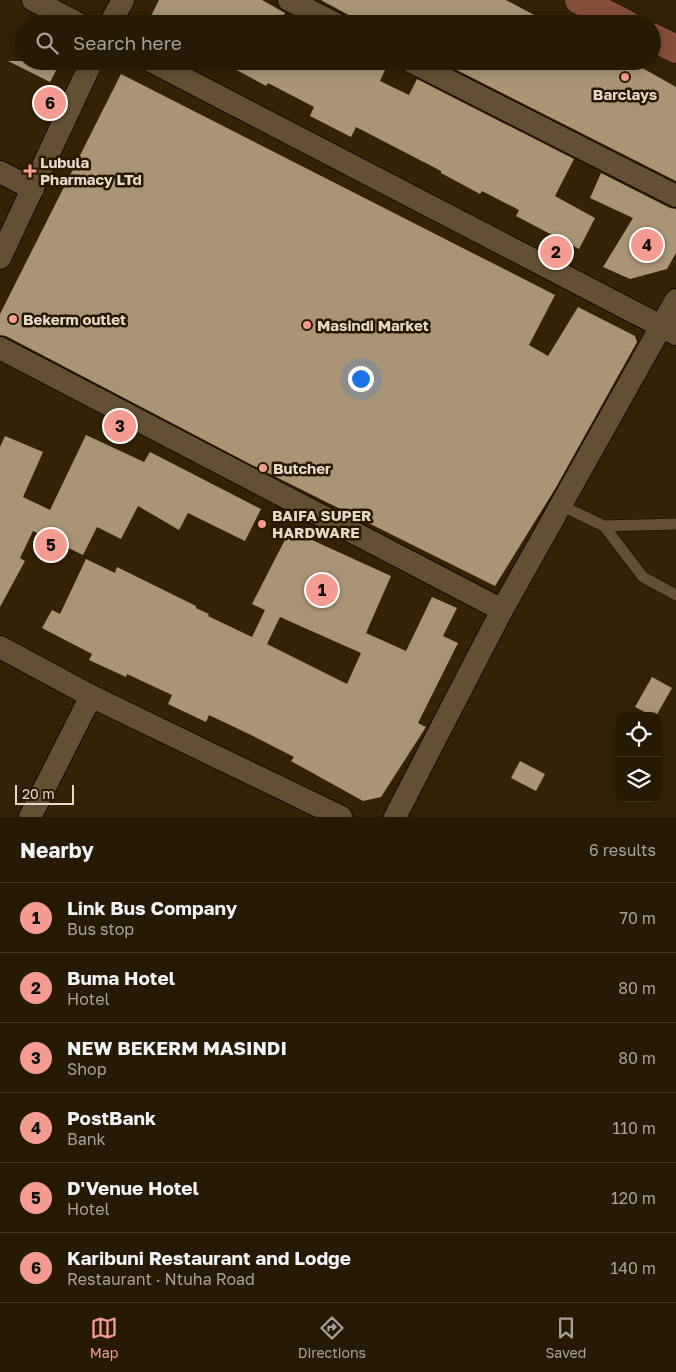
<!DOCTYPE html>
<meta charset="utf-8">
<style>
:root{--surface:#261a04;--page:#322713;--text:#f1f3f6;--muted:#a4a19a;--line:#423826;--accent:#f59c92}
body{margin:0;font-family:"Golos Text",sans-serif;background:var(--page);color:var(--text)}
.controls{position:absolute;right:15px;bottom:15px;display:grid;overflow:hidden;border-radius:10px;box-shadow:0 2px 12px #0003}
.controls button{width:45px;height:45px;display:grid;place-items:center;padding:0;border:0;border-bottom:1px solid var(--line);background:var(--surface);color:var(--text);font:25px sans-serif}
.scale{position:absolute;left:15px;bottom:12px;width:59px;box-sizing:border-box;padding-left:5px;border:2px solid #e5daca;border-top:0;font-size:14px;line-height:18px;white-space:nowrap;color:#e5daca;-webkit-text-stroke:4px #291900;paint-order:stroke}
.you{position:absolute;left:360px;top:378px;width:18px;height:18px;margin:-12px;border:4px solid #fff;border-radius:50%;background:#1a73e8;box-shadow:0 0 0 8px #1a73e833}
.badge{display:grid;place-items:center;width:32px;height:32px;border-radius:50%;background:var(--accent);color:#111;font-size:16px;font-weight:700}
.pin{position:absolute;translate:-50% -50%;border:2px solid #fff;box-shadow:0 1px 5px #0006}
.list{margin:0;padding:0;list-style:none}
h2{display:flex;justify-content:space-between;align-items:center;height:65px;margin:0;padding:0 20px;font-size:21px}
h2 small{font-size:16px;font-weight:400;color:var(--muted)}
.list li{display:grid;grid-template-columns:32px 1fr auto;gap:15px;align-items:center;box-sizing:border-box;height:70px;padding:0 20px;border-top:1px solid var(--line)}
.list b{display:block;font-size:19px;white-space:nowrap}
.list p{margin:0;font-size:16px;white-space:nowrap;color:var(--muted)}
.list em{font-size:16px;font-style:normal;color:var(--muted)}
.icon{flex:none;width:28px;height:28px;fill:none;stroke:currentColor;stroke-width:2;stroke-linecap:round;stroke-linejoin:round}
.map{position:relative;flex:none;width:676px;height:817px;overflow:hidden}
.search{position:absolute;background:var(--surface);box-shadow:0 2px 12px #0003;left:15px;right:15px;top:15px;height:55px;display:flex;align-items:center;gap:12px;box-sizing:border-box;padding:0 18px;border-radius:28px;color:var(--muted);font-size:19px}
.sheet{height:485px;background:var(--surface)}
nav{display:flex;justify-content:space-around;align-items:center;box-sizing:border-box;height:70px;border-top:1px solid var(--line);background:var(--surface);font-size:14px;color:var(--muted)}
nav a{display:grid;justify-items:center;gap:2px}
nav .on{color:var(--accent)}
.map>svg:first-child{display:block}
.building{fill:#a99576;fill-rule:evenodd}
.lines{fill:none;stroke-linecap:round;stroke-linejoin:round}
.service-casing{stroke:#180c00;stroke-width:12}
.minor-casing{stroke:#180c00;stroke-width:24}
.secondary-casing{stroke:#180c00;stroke-width:29}
.service{stroke:#635034;stroke-width:11}
.minor{stroke:#635034;stroke-width:22}
.secondary{stroke:#864e39;stroke-width:28}
.poi-dot{fill:#f59c92;stroke:#291900;stroke-width:2}
.labels{text-anchor:middle;dominant-baseline:central;stroke-width:5;stroke-linejoin:round;paint-order:stroke}
.poi-label{font-size:15px;font-weight:bold;fill:#e5daca;stroke:#291900;text-anchor:start}
</style>
<div class="map">
<svg width="676" height="817" viewBox="0 0 676 817">
<rect width="100%" height="100%" fill="#332206"/>
<g class="building">
<path d="M159,0h103l23,13 -6,11h-114l-14,-8z"/>
<path d="M321,0h185l45,24h-186z"/>
<path d="M8,61h53l-11,21z"/>
<path d="M220,61h169l-9,20 29,14 8,-16 157,80 -19,37 40,22 -16,31 -63,-33 3,-6 -37,-19 -2,3 -39,-21v-2l-85,-44 -5,10 -41,-21 4,-9 -46,-24 -2,3z"/>
<path d="M439,61h191l46,26v94z"/>
<path d="M121,74l434,221 -26,50 19,11 30,-49 57,29 2,6 -82,147 -60,97 -243,-121 -246,-129 -6,-1v-21z"/>
<path d="M601,173l69,35 6,1v44l-9,16 -37,10 -27,-12 30,-49 -43,-20z"/>
<path d="M86,435l58,27 6,-10 111,57 -16,32 -57,-28 -9,17 -41,-24 -17,33 -24,-12 -14,28 -50,-24 -13,27 5,3 -25,46v-160l5,-11 38,16 -20,45 27,13z"/>
<path d="M290,530l101,46 -25,57 40,18 26,-54 25,11 -14,28 15,7 -40,80 8,4 -45,70 -18,4 -72,-40 3,-4 -41,-21 -44,-21 -3,7 -38,-18 4,-9 -45,-21 -1,3 -37,-17 3,-6 -50,-26 10,-18 8,4 26,-55 29,14 2,-6 79,39v2l13,6 -1,2 44,21 13,-27 -13,-6zM280,617l81,36 -14,31 -80,-40z"/>
<path d="M652,677l20,11 -16,28h-4l-17,-9z"/>
<path d="M520,761l25,13 -9,17 -25,-13z"/>
</g>
<g class="lines">
<defs>
<g id="service">
<path d="M560,505l44,21 72,-2"/>
<path d="M604,526l39,51 33,18"/>
</g>
<g id="minor">
<path d="M33,0l46,24"/>
<path d="M289,0l47,24"/>
<path d="M110,24l13,-24"/>
<path d="M151,61l525,273"/>
<path d="M410,61l266,135"/>
<path d="M0,172l33,17"/>
<path d="M0,258l92,-197"/>
<path d="M0,348l502,262 174,-310"/>
<path d="M0,647l91,49 250,121"/>
<path d="M30,817l61,-121"/>
<path d="M395,817l107,-207"/>
</g>
<g id="secondary">
<path d="M579,0l47,24"/>
<path d="M652,37l24,12"/>
</g>
</defs>
<use href="#service" class="service-casing"/>
<use href="#minor" class="minor-casing"/>
<use href="#secondary" class="secondary-casing"/>
<use href="#service" class="service"/>
<use href="#minor" class="minor"/>
<use href="#secondary" class="secondary"/>
</g>
<g class="poi-dot">
<circle cx="625" cy="77" r="5"/>
<path d="M27.5 163.5h5v5h5v5h-5v5h-5v-5h-5v-5h5z"/>
<circle cx="13" cy="319" r="5"/>
<circle cx="307" cy="325" r="5"/>
<circle cx="263" cy="468" r="5"/>
<circle cx="262" cy="524" r="5"/>
</g>
<g class="labels">
<g class="poi-label">
<text x="625" y="94" text-anchor="middle">Barclays</text>
<text x="40" y="162">Lubula<tspan x="40" dy="17">Pharmacy LTd</tspan></text>
<text x="23" y="319">Bekerm outlet</text>
<text x="317" y="325">Masindi Market</text>
<text x="273" y="468">Butcher</text>
<text x="272" y="515">BAIFA SUPER<tspan x="272" dy="17">HARDWARE</tspan></text>
</g>
</g>
</svg>
<div class="controls">
<button><svg class="icon" aria-label="locate" viewBox="0 0 24 24"><circle cx="12" cy="12" r="6"/><path d="M12 2v4M12 18v4M2 12h4M18 12h4"/></svg></button>
<button><svg class="icon" aria-label="layers" viewBox="0 0 24 24"><path d="M12 4l9 5-9 5-9-5zM3 14l9 5 9-5"/></svg></button>
</div>
<div class="scale">20 m</div>
<div class="you"></div>
<div class="pin badge" style="left:322px;top:590px">1</div>
<div class="pin badge" style="left:556px;top:252px">2</div>
<div class="pin badge" style="left:120px;top:426px">3</div>
<div class="pin badge" style="left:647px;top:245px">4</div>
<div class="pin badge" style="left:51px;top:545px">5</div>
<div class="pin badge" style="left:50px;top:103px">6</div>
<div class="search"><svg class="icon" aria-label="search" viewBox="0 0 24 24"><circle cx="10" cy="10" r="6"/><path d="M15 15l6 6"/></svg>Search here</div>
</div>
<section class="sheet">
<h2>Nearby<small>6 results</small></h2>
<ul class="list">
<li><span class="badge">1</span><div><b>Link Bus Company</b><p>Bus stop</p></div><em>70 m</em></li>
<li><span class="badge">2</span><div><b>Buma Hotel</b><p>Hotel</p></div><em>80 m</em></li>
<li><span class="badge">3</span><div><b>NEW BEKERM MASINDI</b><p>Shop</p></div><em>80 m</em></li>
<li><span class="badge">4</span><div><b>PostBank</b><p>Bank</p></div><em>110 m</em></li>
<li><span class="badge">5</span><div><b>D'Venue Hotel</b><p>Hotel</p></div><em>120 m</em></li>
<li><span class="badge">6</span><div><b>Karibuni Restaurant and Lodge</b><p>Restaurant · Ntuha Road</p></div><em>140 m</em></li>
</ul>
</section>
<nav>
<a class="on"><svg class="icon" aria-label="map" viewBox="0 0 24 24"><path d="M3 6l6-2 6 2 6-2v14l-6 2-6-2-6 2zM9 4v14M15 6v14"/></svg>Map</a>
<a><svg class="icon" aria-label="directions" viewBox="0 0 24 24"><path d="M12 3l9 9-9 9-9-9zM9 14v-3h6M13 9l2 2-2 2"/></svg>Directions</a>
<a><svg class="icon" aria-label="saved" viewBox="0 0 24 24"><path d="M7 4h10v16l-5-4-5 4z"/></svg>Saved</a>
</nav>
